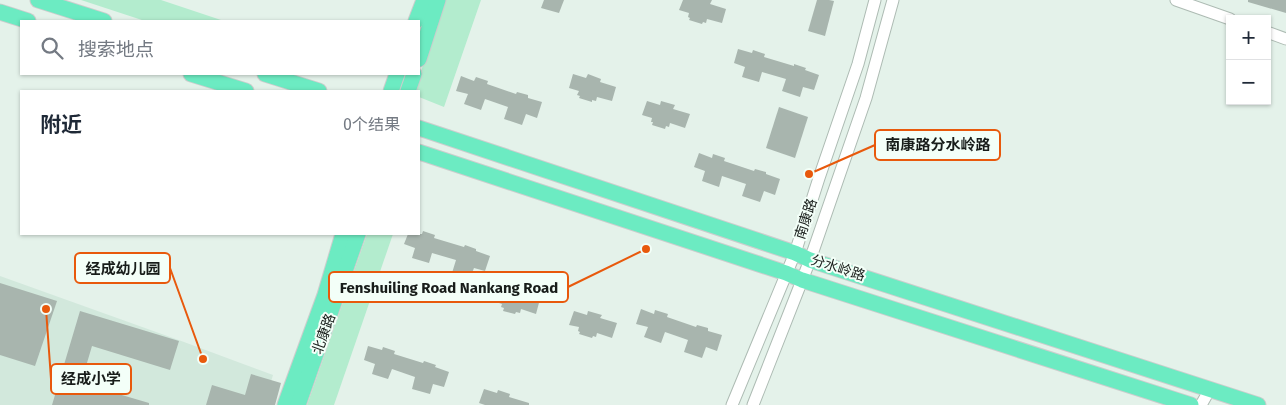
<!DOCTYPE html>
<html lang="zh">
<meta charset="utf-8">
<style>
:root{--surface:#fff;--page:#f2f2f3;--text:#1f2937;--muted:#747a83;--line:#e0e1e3}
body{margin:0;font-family:"Fira Sans","Noto Sans SC",sans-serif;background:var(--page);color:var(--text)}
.controls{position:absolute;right:15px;top:15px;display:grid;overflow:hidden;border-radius:0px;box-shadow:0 1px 4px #0004}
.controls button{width:45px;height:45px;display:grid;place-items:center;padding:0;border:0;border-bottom:1px solid var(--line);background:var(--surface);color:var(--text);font:25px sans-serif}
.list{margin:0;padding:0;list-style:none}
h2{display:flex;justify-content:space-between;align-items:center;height:65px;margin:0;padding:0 20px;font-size:21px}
h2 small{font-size:16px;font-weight:400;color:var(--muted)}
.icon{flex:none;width:28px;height:28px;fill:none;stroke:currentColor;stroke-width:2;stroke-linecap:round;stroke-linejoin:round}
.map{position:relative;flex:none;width:1286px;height:405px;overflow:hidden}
.search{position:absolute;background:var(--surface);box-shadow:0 1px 4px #0004;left:20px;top:20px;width:400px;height:55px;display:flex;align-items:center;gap:12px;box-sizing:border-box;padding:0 18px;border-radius:0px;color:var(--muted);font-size:19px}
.panel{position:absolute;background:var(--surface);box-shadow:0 1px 4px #0004;left:20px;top:90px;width:400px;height:145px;border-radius:0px}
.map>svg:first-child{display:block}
.built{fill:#d2e8dc}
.park{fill:#b3ecce}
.building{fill:#a8b5ae}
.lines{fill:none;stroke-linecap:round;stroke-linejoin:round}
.minor-casing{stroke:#adbbb3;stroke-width:13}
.major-casing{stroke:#cccdcd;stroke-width:17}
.minor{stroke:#fff;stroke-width:11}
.major{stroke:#6cebc2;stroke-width:15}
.labels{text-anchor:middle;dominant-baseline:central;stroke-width:4;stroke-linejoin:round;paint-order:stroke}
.street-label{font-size:14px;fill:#181d1a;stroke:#f3fff8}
.leader{fill:none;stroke:#e8590c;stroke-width:2}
.callout-dot{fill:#e8590c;stroke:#f3fff8;stroke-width:2}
.callout{fill:#f3fff8;stroke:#e8590c;stroke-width:2}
.callout-label{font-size:15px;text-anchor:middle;font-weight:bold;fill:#181d1a}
</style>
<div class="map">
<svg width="1286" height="405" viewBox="0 0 1286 405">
<rect width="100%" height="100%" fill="#e4f2ea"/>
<path class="built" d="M0,276l184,66 89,33 -9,30h-264z"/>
<g class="park">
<path d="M81,0h80l63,21h-79z"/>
<path d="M446,0h35l-37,107 -25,-10v-6h-5z"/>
<path d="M367,234h26l-59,171h-27z"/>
</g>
<g class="building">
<path d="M544,0h20l-5,13 -18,-5z"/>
<path d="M683,0h29l-2,4 16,5 -4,14 -15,-4 -1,4 -3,-1 -1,2 -13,-4 1,-2 -2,-1 1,-4 -10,-3z"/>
<path d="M817,0h12l5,1 -9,35 -17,-5z"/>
<path d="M1248,0h38v13l-38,-11z"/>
<path d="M738,49l14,4 1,-3 12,4 -1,3 30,9v-2l12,4 -1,2 14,5 -5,15 -11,-3 -3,10 -18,-6 4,-12 -24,-7 -3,10 -17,-5 3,-10 -11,-4z"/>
<path d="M573,74l13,4 2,-4 13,5 -1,3 16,5 -4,14 -15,-4 -1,4 -4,-1v2l-13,-4 1,-2 -3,-1 2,-4 -10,-3z"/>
<path d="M461,76l13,5 2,-4 12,4 -1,3 29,10 1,-2 11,3v3l14,4 -5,16 -11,-4 -4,11 -18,-6 4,-12 -23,-8 -4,11 -17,-6 4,-10 -12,-3z"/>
<path d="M647,101l13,4 1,-4 14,4 -2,4 17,5 -5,14 -15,-5 -1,4 -3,-1 -1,3 -13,-4 1,-3h-2l1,-4 -10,-3z"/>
<path d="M779,107l29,10 -13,41 -29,-10z"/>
<path d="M699,153l13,5 1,-4 12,4 -1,3 30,10 1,-2 11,3v2l14,5 -5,16 -11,-4 -4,11 -18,-6 4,-12 -24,-8 -3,11 -17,-6 3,-10 -11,-4z"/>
<path d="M423,231l12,4 -1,3 30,9 1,-2 11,4v2l14,5 -5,15 -11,-3 -4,10 -18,-5 4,-13 -24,-7 -3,10 -17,-5 3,-10 -11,-4 4,-10h14z"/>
<path d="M0,283l57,18 -22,65 -35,-11z"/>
<path d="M497,287l13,4 2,-4 13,4 -1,3 16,5 -4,15 -15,-5 -1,4 -4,-1 -1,2 -12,-3 1,-3 -3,-1 1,-3 -9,-3z"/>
<path d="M641,309l13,5 1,-4 13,4 -1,3 29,10 1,-2 11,3v3l14,4 -5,16 -11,-4 -4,11 -18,-6 4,-12 -23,-8 -4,11 -17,-6 4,-10 -12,-3z"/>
<path d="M80,311l99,30 -9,29 -78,-24 -11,37 68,20v2h-97z"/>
<path d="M574,311l13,4 1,-4 14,4 -2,3 17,5 -5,15 -15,-5 -1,4 -3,-1 -1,2 -13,-4 1,-2 -2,-1 1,-4 -10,-2z"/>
<path d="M368,346l14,4 1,-3 12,4 -1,3 29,9 1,-2 12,4 -1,2 14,5 -5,15 -11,-3 -3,10 -18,-5 3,-12 -23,-8 -4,10 -16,-5 3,-10 -11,-4z"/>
<path d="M251,374l30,9 -6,22h-69l6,-20 33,10z"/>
<path d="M484,389l13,4 1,-3 12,4 -1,3 20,6v2h-44l-6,-2z"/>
</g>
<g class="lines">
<defs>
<g id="minor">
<path d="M1176,0l54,19"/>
<path d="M1267,32l19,7"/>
<path d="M732,405l63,-152 24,-75 39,-114 17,-64"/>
<path d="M753,405l57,-145 56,-162 27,-98"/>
<path d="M1201,405l9,-16"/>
</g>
<g id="major">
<path d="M38,0l66,21"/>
<path d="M0,12l28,9"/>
<path d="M416,21l8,-21"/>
<path d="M419,59l19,-59"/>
<path d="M191,74l55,17"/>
<path d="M265,74l54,17"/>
<path d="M391,91l6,-17"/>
<path d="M408,91l6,-17"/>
<path d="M419,128l376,125 15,7 448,145"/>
<path d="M419,152l367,121 16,7 389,125"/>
<path d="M285,405l40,-110 18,-61"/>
<path d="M298,405l60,-171"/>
</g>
</defs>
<use href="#minor" class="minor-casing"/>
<use href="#major" class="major-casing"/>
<use href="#minor" class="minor"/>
<use href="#major" class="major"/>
</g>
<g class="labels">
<g class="street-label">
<text transform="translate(806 219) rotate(-72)">南康路</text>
<text transform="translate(838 268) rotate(18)">分水岭路</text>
<text transform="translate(324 334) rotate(-70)">北康路</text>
</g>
</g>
<path class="leader" d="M809 174L875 145M203 359L170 268M646 249L568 287M46 309L51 379"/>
<g class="callout-dot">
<circle cx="809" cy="174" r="5"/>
<circle cx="203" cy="359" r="5"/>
<circle cx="646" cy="249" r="5"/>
<circle cx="46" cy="309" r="5"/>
</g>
<g class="callout">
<rect x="875" y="130" width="125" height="30" rx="5"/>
<rect x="75" y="253" width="95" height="30" rx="5"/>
<rect x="329" y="272" width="239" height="30" rx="5"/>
<rect x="51" y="364" width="80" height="30" rx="5"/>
</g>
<g class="callout-label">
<text x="938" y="150">南康路分水岭路</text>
<text x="123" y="274">经成幼儿园</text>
<text x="449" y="293">Fenshuiling Road Nankang Road</text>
<text x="91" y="384">经成小学</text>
</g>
</svg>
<div class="controls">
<button>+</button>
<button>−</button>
</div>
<div class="search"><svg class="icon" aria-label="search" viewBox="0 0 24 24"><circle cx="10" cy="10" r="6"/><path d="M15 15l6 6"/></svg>搜索地点</div>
<section class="panel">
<h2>附近<small>0个结果</small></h2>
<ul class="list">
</ul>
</section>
</div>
